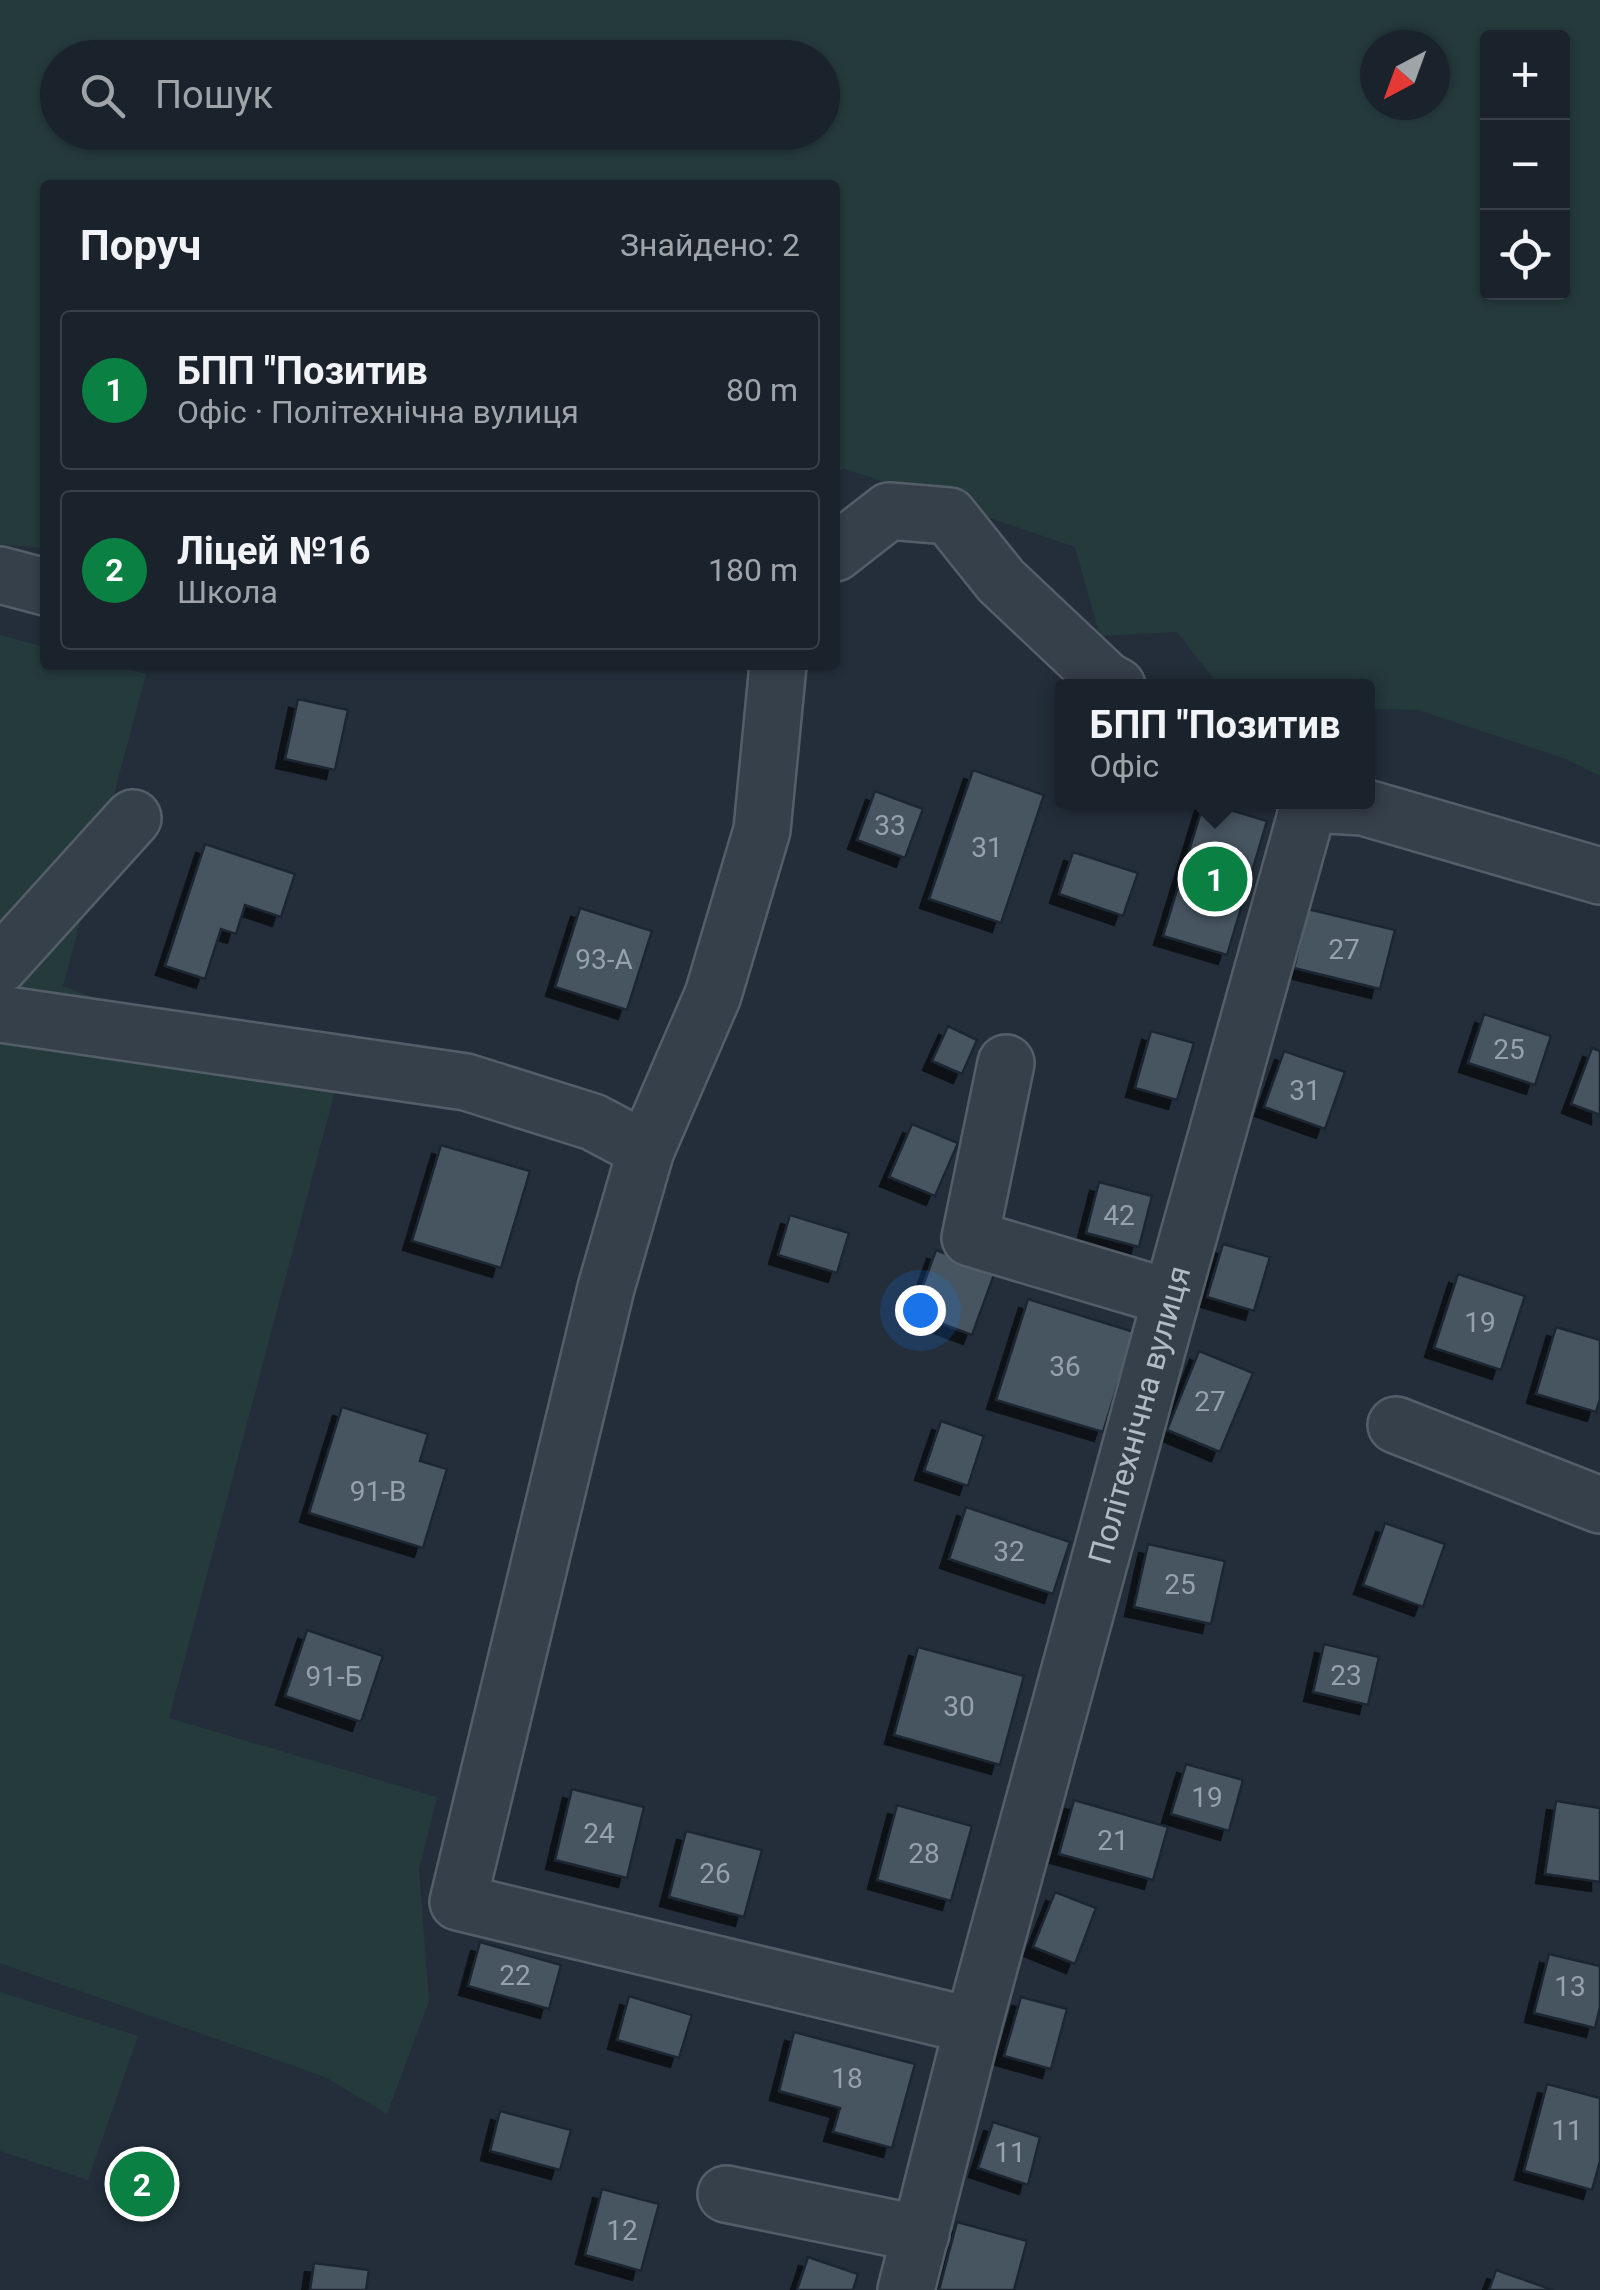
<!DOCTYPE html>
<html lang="uk">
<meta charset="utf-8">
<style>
:root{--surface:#1a222c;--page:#232a34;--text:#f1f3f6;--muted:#9fa4a9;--line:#383f48;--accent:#0b8043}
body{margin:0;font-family:Roboto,sans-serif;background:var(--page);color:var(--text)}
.controls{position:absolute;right:30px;top:30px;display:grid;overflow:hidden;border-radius:10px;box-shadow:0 2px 8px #0004}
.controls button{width:90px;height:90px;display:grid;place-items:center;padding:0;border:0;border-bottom:2px solid var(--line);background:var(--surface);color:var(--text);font:50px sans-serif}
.compass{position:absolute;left:1360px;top:30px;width:90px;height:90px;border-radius:50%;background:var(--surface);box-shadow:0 2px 8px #0004;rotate:221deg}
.you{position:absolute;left:920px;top:1310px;width:35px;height:35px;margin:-25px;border:8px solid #fff;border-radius:50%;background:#1a73e8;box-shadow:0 0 0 15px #1a73e833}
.badge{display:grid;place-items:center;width:65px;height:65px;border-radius:50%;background:var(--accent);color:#fff;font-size:32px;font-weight:700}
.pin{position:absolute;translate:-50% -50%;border:5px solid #fff;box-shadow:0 2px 10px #0006}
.popup{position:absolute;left:1055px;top:679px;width:320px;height:130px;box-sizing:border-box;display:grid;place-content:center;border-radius:10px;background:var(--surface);filter:drop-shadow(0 2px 8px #0005);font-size:32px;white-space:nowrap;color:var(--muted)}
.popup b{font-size:38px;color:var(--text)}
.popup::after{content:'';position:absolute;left:50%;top:100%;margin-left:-20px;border:20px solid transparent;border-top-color:var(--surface)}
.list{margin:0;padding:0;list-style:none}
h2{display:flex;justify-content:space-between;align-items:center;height:130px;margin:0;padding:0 40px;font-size:42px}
h2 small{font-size:32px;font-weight:400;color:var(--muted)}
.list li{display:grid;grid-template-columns:65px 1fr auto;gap:30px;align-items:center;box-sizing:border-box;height:160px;margin:0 20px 20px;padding:0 20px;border:2px solid var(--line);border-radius:10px}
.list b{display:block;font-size:38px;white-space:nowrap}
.list p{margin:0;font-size:32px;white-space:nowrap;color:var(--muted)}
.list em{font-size:32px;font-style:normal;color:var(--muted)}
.icon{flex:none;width:55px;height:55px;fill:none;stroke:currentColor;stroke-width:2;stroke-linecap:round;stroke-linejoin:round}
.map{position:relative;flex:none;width:1600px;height:2290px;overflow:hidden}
.search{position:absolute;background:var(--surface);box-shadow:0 2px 8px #0004;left:40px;top:40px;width:800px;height:110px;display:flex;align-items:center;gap:25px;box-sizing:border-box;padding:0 35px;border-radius:55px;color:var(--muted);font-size:38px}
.panel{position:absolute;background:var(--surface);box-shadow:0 2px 8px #0004;left:40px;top:180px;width:800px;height:490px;border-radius:10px}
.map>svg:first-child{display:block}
.green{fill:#253a3b;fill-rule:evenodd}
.building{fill:#465461;stroke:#1e2731;stroke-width:2.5;filter:url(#shadow)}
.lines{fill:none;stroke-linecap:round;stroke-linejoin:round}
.minor-casing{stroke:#545e68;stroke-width:60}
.minor{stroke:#36404b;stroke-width:55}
.labels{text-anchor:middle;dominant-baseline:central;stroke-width:9;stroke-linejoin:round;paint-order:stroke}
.number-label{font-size:28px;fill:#96a1ad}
.street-label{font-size:32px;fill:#b1bbc6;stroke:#1c252f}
</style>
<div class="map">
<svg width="1600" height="2290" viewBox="0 0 1600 2290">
<defs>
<filter id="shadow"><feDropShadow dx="-9" dy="9" stdDeviation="0" flood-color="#0009"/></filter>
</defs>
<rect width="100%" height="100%" fill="#232e3a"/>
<g class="green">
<path d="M0,0h1600v776l-34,-17 -148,-49 -50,-1v-23h-149l-42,-54 -77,4 -25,-89 -232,-79 -8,8v-291h-790v363l-32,-3 -13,3zM1488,38h74v254h-74zM1375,45h60v60h-60zM58,58h764v74h-764z"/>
<path d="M0,635l45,12v18h69l32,9 -83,312 182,68 90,37 -166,627 268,79 -18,72 10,132 -42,113 -62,-37 -325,-114z"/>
<path d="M0,1992l138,44 -50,144 -88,-29z"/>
</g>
<g class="building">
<path d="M298,699l50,11 -13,60 -50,-11z"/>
<path d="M973,770l71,25 -43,128 -72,-24z"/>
<path d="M875,791l48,18 -18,49 -48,-18z"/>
<path d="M1204,802l63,19 -40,134 -64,-19z"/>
<path d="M205,844l90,30 -14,43 -36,-12 -9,29 -15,-5 -16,50 -40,-13z"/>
<path d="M1073,852l65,21 -15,43 -64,-22z"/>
<path d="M580,908l72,23 -25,79 -72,-23z"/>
<path d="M1308,909l87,21 -15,59 -86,-21z"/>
<path d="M1484,1014l67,22 -16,49 -67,-22z"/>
<path d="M948,1026l29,14 -15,34 -30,-13z"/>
<path d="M1151,1031l43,12 -17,57 -42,-12z"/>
<path d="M1592,1048l8,3v64l-29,-11z"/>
<path d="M1284,1051l61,21 -20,57 -61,-22z"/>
<path d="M912,1124l46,19 -23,53 -46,-19z"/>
<path d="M441,1145l89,26 -29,97 -89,-27z"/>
<path d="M1099,1182l53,14 -13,51 -53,-14z"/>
<path d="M790,1215l59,18 -12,40 -59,-18z"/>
<path d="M1223,1244l47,13 -16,54 -47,-14z"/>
<path d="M936,1250l59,22 -23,63 -59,-22z"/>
<path d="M1458,1274l67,22 -24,74 -67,-22z"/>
<path d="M1028,1299l106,33 -31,100 -107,-32z"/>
<path d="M1556,1327l44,13v59l-4,13 -60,-18z"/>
<path d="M1199,1351l54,22 -33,79 -53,-22z"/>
<path d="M342,1407l86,27 -8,27 27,8 -24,79 -114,-35z"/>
<path d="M941,1421l43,15 -16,50 -44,-15z"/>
<path d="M966,1507l104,35 -17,52 -104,-35z"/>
<path d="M1385,1523l60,21 -22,63 -60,-22z"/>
<path d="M1148,1544l77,17 -14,63 -77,-17z"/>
<path d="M307,1630l76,26 -22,66 -76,-26z"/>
<path d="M1324,1644l55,13 -11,48 -55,-13z"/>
<path d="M918,1647l106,29 -24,89 -106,-30z"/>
<path d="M1186,1764l57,16 -14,51 -58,-17z"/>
<path d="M572,1789l72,18 -17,71 -72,-18z"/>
<path d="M1074,1800l94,27 -15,53 -94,-26z"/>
<path d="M1556,1801l44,7v74l-55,-8z"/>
<path d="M897,1805l75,21 -21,75 -74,-21z"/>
<path d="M686,1831l76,19 -18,67 -75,-20z"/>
<path d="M1055,1892l41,16 -21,56 -42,-17z"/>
<path d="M480,1942l81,23 -12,44 -81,-23z"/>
<path d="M1549,1954l51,12v41l-5,21 -61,-15z"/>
<path d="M629,1996l63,19 -13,43 -62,-18z"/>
<path d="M1021,1997l46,12 -16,60 -47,-13z"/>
<path d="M794,2032l121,32 -23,84 -59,-16 7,-24 -61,-17z"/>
<path d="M1547,2084l53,14v63l-8,29 -68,-19z"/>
<path d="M500,2111l71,19 -11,40 -70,-19z"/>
<path d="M993,2122l47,15 -12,48 -50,-17z"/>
<path d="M602,2189l57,15 -18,67 -56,-16z"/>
<path d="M957,2222l70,19 -13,49h-75z"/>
<path d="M808,2257l50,17 -5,16h-56z"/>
<path d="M314,2263l55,7 -3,20h-56z"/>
<path d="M1496,2270l57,20h-64z"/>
</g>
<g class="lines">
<defs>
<g id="minor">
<path d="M835,553l54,-42 60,5 52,65 105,99 11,6"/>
<path d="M0,575l45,12"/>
<path id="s1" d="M778,665l-16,165 -49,165 -67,155 -40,138 -148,614 515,124 188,-691 148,-531"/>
<path d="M1305,802l4,2 54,3 237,69"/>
<path d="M0,965l133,-147"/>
<path d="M0,1014l466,68 127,40 53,28"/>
<path d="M1006,1063l-36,175 201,60"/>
<path d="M1396,1425l204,80"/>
<path d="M726,2194l195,40"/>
<path d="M906,2290l67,-264"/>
</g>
</defs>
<use href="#minor" class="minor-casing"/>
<use href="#minor" class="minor"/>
</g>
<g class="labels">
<g class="number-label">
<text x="890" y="825">33</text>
<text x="987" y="847">31</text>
<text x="1344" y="949">27</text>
<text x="604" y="959">93-А</text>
<text x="1509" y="1049">25</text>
<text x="1305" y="1090">31</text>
<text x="1119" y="1215">42</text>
<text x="1480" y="1322">19</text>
<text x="1065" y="1366">36</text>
<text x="1210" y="1401">27</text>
<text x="378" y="1491">91-В</text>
<text x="1009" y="1551">32</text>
<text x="1180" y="1584">25</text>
<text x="1346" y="1675">23</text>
<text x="334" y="1676">91-Б</text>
<text x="959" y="1706">30</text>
<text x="1207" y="1797">19</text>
<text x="599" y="1833">24</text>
<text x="1113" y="1840">21</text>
<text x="924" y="1853">28</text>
<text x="715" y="1873">26</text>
<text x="515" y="1975">22</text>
<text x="1570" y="1986">13</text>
<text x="847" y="2078">18</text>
<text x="1567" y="2130">11</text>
<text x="1010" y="2152">11</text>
<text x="622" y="2230">12</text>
</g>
<g class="street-label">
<text stroke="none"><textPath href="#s1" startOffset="2445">Політехнічна вулиця</textPath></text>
</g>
</g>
</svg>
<div class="controls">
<button>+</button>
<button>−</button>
<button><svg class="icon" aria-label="locate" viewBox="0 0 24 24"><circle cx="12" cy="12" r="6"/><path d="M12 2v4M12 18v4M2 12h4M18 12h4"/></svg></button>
</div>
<svg class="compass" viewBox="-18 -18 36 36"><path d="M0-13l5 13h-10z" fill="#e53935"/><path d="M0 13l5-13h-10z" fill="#9fa4a9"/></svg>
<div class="you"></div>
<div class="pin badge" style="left:1215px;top:879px">1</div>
<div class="popup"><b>БПП &quot;Позитив</b>Офіс</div>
<div class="pin badge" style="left:142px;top:2184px">2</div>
<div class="search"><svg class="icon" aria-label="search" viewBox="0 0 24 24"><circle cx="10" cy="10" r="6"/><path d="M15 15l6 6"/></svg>Пошук</div>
<section class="panel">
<h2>Поруч<small>Знайдено: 2</small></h2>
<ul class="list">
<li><span class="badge">1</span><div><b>БПП &quot;Позитив</b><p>Офіс · Політехнічна вулиця</p></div><em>80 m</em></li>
<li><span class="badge">2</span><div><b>Ліцей №16</b><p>Школа</p></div><em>180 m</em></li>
</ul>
</section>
</div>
